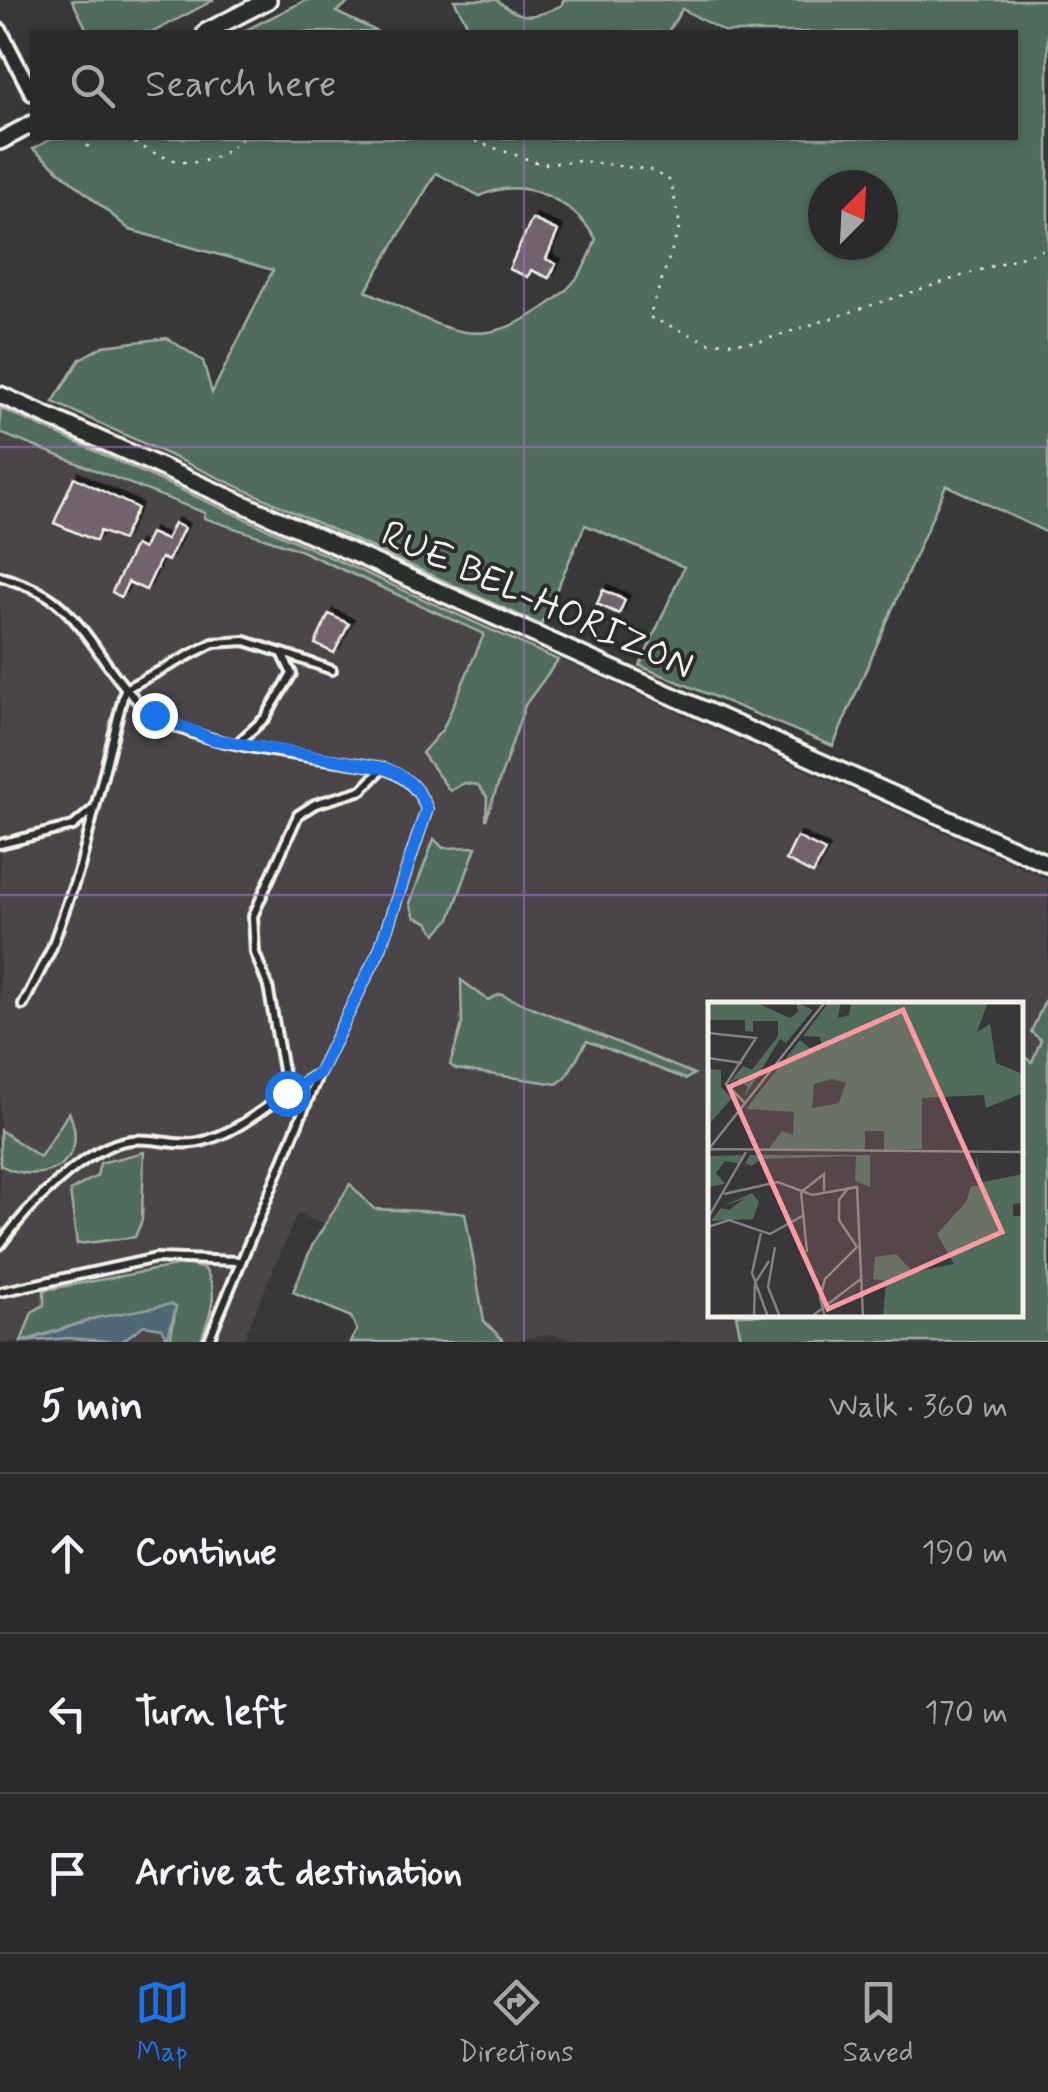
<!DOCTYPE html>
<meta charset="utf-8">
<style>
:root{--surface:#2a2a2c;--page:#323234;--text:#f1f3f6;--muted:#a5a7a9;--line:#464648;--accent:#1a73e8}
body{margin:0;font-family:Mynerve,sans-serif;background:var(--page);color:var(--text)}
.compass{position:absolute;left:808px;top:170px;width:90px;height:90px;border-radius:50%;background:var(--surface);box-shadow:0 2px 8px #0004;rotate:24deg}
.stop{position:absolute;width:30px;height:30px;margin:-22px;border:8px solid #1a73e8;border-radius:50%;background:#fff}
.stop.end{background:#1a73e8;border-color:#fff;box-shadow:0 2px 10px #0008}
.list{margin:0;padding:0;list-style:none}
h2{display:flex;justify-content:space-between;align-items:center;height:130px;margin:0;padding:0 40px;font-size:42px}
h2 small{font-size:32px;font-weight:400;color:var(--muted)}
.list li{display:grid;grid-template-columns:65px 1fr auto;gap:30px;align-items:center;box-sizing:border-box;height:160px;padding:0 40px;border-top:2px solid var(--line)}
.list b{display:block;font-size:38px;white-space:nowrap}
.list em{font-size:32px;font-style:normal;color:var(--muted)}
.icon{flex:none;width:55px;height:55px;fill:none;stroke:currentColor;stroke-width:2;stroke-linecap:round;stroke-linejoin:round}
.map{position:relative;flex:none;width:1048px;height:1342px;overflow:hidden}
.search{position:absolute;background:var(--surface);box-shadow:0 2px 8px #0004;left:30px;right:30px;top:30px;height:110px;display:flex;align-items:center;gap:25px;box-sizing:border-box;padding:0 35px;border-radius:0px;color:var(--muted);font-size:38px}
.sheet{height:610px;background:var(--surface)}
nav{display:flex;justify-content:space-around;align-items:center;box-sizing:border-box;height:140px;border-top:2px solid var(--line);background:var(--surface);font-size:28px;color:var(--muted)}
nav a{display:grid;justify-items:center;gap:5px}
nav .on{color:var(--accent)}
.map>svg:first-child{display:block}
.built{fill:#49454a}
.green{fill:#506c5b;stroke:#a2aea2;stroke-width:2.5;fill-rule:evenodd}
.water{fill:#506875;stroke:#929fa3;stroke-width:2.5}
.building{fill:#71626d;stroke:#f4f1e8;stroke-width:2.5;filter:url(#shadow)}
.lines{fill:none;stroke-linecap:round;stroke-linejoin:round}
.service-casing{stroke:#f4f1e8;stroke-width:14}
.minor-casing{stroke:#f4f1e8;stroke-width:20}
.tertiary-casing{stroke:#f4f1e8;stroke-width:22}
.path{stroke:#f4f1e8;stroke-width:2.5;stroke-dasharray:2.5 8;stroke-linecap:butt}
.service{stroke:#2a2d2e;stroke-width:6}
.minor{stroke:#2a2d2e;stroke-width:12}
.tertiary{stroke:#2a2d2e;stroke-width:15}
.route{stroke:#1a73e8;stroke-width:12}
.grid{fill:none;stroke:#a571cd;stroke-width:2.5;stroke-opacity:0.55}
.labels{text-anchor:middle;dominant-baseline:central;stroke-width:8;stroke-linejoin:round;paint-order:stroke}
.street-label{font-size:38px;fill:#f4f1e8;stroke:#2a2d2e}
.inset-road{fill:none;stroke:#838280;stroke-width:2.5}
.view{fill:#ff9aa2;fill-opacity:0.15;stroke:#ff9aa2;stroke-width:5}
.inset-edge{fill:none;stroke:#f4f1e8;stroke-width:5}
</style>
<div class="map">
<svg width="1048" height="1342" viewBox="0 0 1048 1342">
<defs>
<filter id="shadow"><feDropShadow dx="4.5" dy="-4.5" stdDeviation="0" flood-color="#0009"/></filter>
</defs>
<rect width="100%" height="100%" fill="#38383b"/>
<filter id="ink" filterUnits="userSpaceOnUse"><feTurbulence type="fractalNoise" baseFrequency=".01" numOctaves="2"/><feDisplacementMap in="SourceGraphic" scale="20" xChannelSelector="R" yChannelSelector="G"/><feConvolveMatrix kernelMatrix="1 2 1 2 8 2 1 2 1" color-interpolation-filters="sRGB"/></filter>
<g filter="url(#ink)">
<path class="built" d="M0,408l1048,471v115l-17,38 10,8 -9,23 -11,-8 -1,-51h-310v214l-5,26 5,8v62l26,1 6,27h-151l-41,-8 -45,8 -21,-21 -20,-108 -90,-4 -23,-24 -25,39 -29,-10 -55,128h-242z"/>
<g class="green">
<path d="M72,0h142l-61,32h-65z"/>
<path d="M306,0h46l-16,12 42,20h-136z"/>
<path d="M454,0h43c24,21 37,19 65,5l1,-5h485v533l-102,-48 -113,261 -193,-80 44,-99 -99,-42 -44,100 -488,-223 27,-43 23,-13 64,-8 36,23 9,32 61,-123 -143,-40 -97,-81 20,-11h963v-106h-291l-43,-23 -14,23h-196zM436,173l44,23c44,-21 92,4 116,43 -11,32 -22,48 -50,67 -75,52 -104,18 -180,-15zM823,185h60v60h-60z"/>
<path d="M0,408l558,252 -33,45 -39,115 1,-23 -9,-12 -14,-2 -14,8 -28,-38 21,-24 41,-95 -187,-85 -93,-31 1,-5 -205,-80z"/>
<path d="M434,839l9,9 33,-1 -26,72 -14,15 -8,-12 -13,-5 -5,-14z"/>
<path d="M461,980l27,20 12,-6 194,80 -8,5 -99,-38 -21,36 -9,7 -101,-15 -6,-4 12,-41z"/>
<path d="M1048,994v348h-306l-6,-27 284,-1 1,-259 11,7 9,-22 -10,-8z"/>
<path d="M69,1112c23,51 -27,76 -69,53v-35l40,27z"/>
<path d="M144,1152l-2,68 -7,17 -58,7 -7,-53 27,-15 3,-13z"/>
<path d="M350,1184l24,25 91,4 19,108 21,21h-155l7,-12 -6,-13 -58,-25 19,-46z"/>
<path d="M187,1264l18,5c16,25 4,48 -5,73h-30l6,-35 -80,11 -75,24 11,-30 12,-7v-15z"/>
</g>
<path class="water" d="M171,1304l5,3 -9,32 -5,-11 -18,-3 -23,17 -53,-4 -44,4 72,-24z"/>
<g class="building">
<path d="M532,219l26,12 -12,28 10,5 -7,14 -18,-8 -3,7 -19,-8z"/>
<path d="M74,477l63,31 -15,32 -22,-9 -4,10 -42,-18z"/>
<path d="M174,523l10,5 -16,33 -7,-3 -15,32 -18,-8 -7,15 -9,-5 23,-47 8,4 7,-16 16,7z"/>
<path d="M603,590l22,10 -6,14 -22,-10z"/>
<path d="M329,614l20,10 -15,29 -19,-9z"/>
<path d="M797,837l28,14 -12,23 -27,-14z"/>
</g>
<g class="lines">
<defs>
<g id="service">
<path d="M0,576c19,7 40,13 56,26 38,31 54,79 95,111 45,35 173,44 232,55 23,9 35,19 44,41l-47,140 -61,124 -111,269"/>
<path d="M283,653l49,17"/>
<path d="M0,844l73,-18 19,-16"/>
<path d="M23,1005l28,-55 29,-83 45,-178 88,-46 32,-2 37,12 10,21 -27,44 -25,23"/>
<path d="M287,1093l32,-20"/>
<path d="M0,1245c25,-35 86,-100 131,-105 26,-3 49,9 76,0 30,-9 55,-30 80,-47l-19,-107 -13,-33 -2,-37 45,-101 17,-11 47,-14 21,-22"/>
<path d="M0,1292l156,-34 82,3"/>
</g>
<path id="minor" d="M0,31l32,62"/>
<g id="tertiary">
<path d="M206,32l62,-32"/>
<path d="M0,141l32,-17"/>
<path d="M0,395l1048,469"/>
</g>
</defs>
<use href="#service" class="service-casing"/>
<use href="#minor" class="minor-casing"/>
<use href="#tertiary" class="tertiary-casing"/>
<g class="path">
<path d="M125,138c45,24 75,40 117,0"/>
<path d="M465,138l77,26 39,-3 69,9 21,11 9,45 -31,91 61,26 48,-1 290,-94"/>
<path d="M87,147l6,-9"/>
</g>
<use href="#service" class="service"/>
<use href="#minor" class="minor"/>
<use href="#tertiary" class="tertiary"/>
</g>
</g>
<g class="lines" filter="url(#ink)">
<path class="route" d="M154,715l58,24 172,29c22,8 34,19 43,41l-47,140 -61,124 -32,20"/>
</g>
<path class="grid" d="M524,0v32M524,138v1204M0,447h1048M0,895h1048"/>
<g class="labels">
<g class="street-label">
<text transform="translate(537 601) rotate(24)">RUE BEL-HORIZON</text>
</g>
</g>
<g transform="translate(708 1002)">
<rect width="315" height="315" fill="#38383b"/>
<path d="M0,0h47l35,16 8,-6 -2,-10 17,8 -27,33 -6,-4 -36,59 4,-11 -11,-8 -8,4 14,-17 9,4 26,-34v-15h-25v11l-8,-1v-11h-37zM121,0h12l-3,16 11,-3 2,-11 -8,-2h145l-11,30 13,-8 6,39 27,11v19l-37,15 -2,-13 -62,3v51l-38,1v-19h-19v20l-97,-1 14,-19 11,4 1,-23 -48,-3 54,-69 15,12 7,-5 -2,-10 -17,-1zM124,77l14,4 -7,20 -27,5 2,-24zM0,67l13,1v17l11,11 -21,24zM34,153l-1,9 -16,-3 -9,12 9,11 -17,3v-31zM42,153h120v32l-15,-6 1,-25 -95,3 -9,7 -7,-3zM268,153l6,27 41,-8 -1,29 -9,1v12h10v101h-140l3,-36 -13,-2 2,-22 21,-3 17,18 41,-8 -17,-30 29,-32 5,-16h7zM44,191l7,9 -6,17 -42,2 10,-13 8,2 15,-11 -21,7z" fill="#506c5b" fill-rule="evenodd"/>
<path class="inset-road" d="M0,31l48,5 -30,46 19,19M0,56l34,5M1,147l314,3M0,148l117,-148M16,192l54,-12 34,13 45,-8 6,130M0,216l38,-66M0,225l21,-7 41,14 34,-19M53,231l-9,40 16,44M67,245l-7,40 12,30M99,250l-6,-60 23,-18v17M46,315l1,-34 14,-22M103,315l51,-39M117,315l-5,-19 5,-19 32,-32 -18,-27v-20l10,-13"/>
<path class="view" d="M195,8l99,222 -174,77 -99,-222z"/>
<rect width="315" height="315" class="inset-edge"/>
</g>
</svg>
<svg class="compass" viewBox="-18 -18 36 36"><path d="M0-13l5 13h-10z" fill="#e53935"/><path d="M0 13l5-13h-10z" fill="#a5a7a9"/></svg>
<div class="stop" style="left:287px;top:1093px"></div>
<div class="stop end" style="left:154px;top:715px"></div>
<div class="search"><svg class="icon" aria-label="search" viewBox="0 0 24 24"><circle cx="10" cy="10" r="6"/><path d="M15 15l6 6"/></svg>Search here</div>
</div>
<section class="sheet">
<h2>5 min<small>Walk · 360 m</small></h2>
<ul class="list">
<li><svg class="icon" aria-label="ahead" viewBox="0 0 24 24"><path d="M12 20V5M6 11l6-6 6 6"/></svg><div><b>Continue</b></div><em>190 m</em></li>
<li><svg class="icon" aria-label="left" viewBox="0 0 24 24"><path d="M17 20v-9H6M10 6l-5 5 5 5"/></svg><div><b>Turn left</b></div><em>170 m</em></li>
<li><svg class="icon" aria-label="arrive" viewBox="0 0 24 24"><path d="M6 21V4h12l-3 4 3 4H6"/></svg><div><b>Arrive at destination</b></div></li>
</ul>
</section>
<nav>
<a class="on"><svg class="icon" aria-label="map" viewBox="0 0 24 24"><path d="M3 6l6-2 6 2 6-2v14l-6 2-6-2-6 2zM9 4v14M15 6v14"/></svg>Map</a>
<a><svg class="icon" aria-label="directions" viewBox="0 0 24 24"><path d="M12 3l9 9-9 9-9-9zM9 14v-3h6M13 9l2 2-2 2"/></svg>Directions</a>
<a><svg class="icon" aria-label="saved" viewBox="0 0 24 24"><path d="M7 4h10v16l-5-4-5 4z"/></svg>Saved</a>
</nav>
